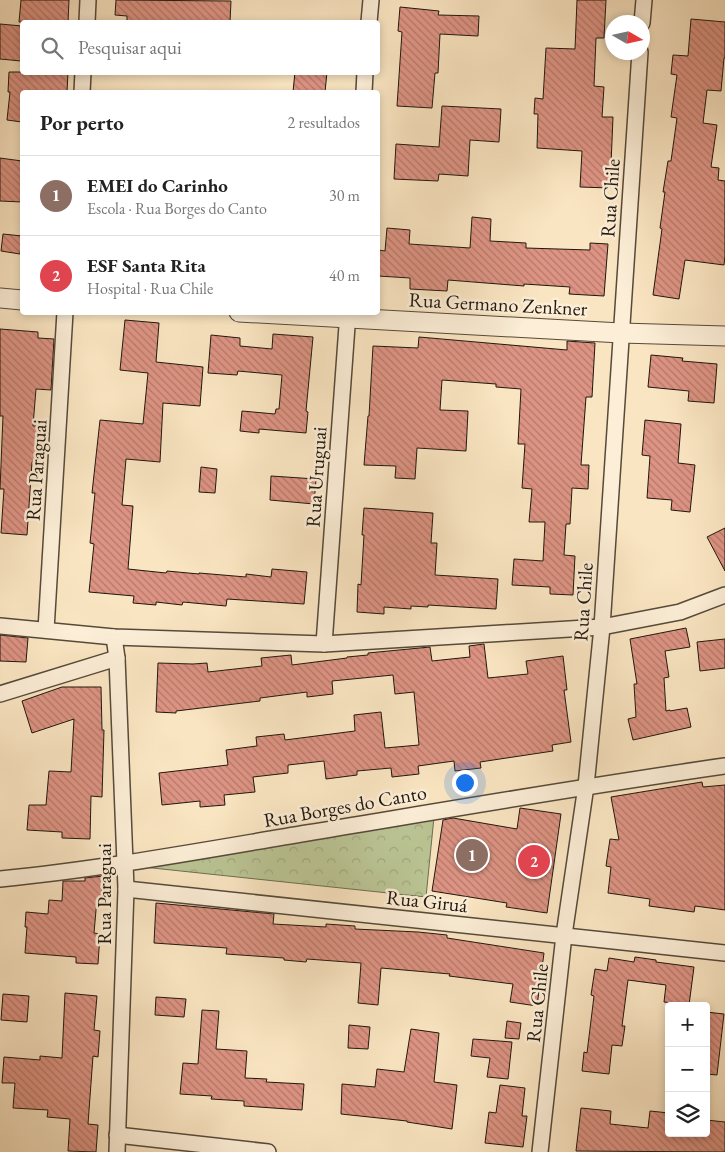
<!DOCTYPE html>
<html lang="pt">
<meta charset="utf-8">
<style>
:root{--surface:#fff;--page:#f2f2f2;--text:#222;--muted:#767676;--line:#e0e0e0;--accent:#0f766e}
body{margin:0;font-family:"EB Garamond",serif;background:var(--page);color:var(--text)}
.controls{position:absolute;right:15px;bottom:15px;display:grid;overflow:hidden;border-radius:5px;box-shadow:0 2px 8px #0003}
.controls button{width:45px;height:45px;display:grid;place-items:center;padding:0;border:0;border-bottom:1px solid var(--line);background:var(--surface);color:var(--text);font:25px sans-serif}
.compass{position:absolute;left:605px;top:15px;width:45px;height:45px;border-radius:50%;background:var(--surface);box-shadow:0 2px 8px #0003;rotate:99deg}
.you{position:absolute;left:464px;top:782px;width:18px;height:18px;margin:-12px;border:4px solid #fff;border-radius:50%;background:#1a73e8;box-shadow:0 0 0 8px #1a73e833}
.badge{display:grid;place-items:center;width:32px;height:32px;border-radius:50%;background:var(--accent);color:#fff;font-size:16px;font-weight:700}
.pin{position:absolute;translate:-50% -50%;border:2px solid #fff;box-shadow:0 1px 5px #0006}
.list{margin:0;padding:0;list-style:none}
h2{display:flex;justify-content:space-between;align-items:center;height:65px;margin:0;padding:0 20px;font-size:21px}
h2 small{font-size:16px;font-weight:400;color:var(--muted)}
.list li{display:grid;grid-template-columns:32px 1fr auto;gap:15px;align-items:center;box-sizing:border-box;height:80px;padding:0 20px;border-top:1px solid var(--line)}
.list b{display:block;font-size:19px;white-space:nowrap}
.list p{margin:0;font-size:16px;white-space:nowrap;color:var(--muted)}
.list em{font-size:16px;font-style:normal;color:var(--muted)}
.icon{flex:none;width:28px;height:28px;fill:none;stroke:currentColor;stroke-width:2;stroke-linecap:round;stroke-linejoin:round}
.map{position:relative;flex:none;width:725px;height:1152px;overflow:hidden}
.search{position:absolute;background:var(--surface);box-shadow:0 2px 8px #0003;left:20px;top:20px;width:360px;height:55px;display:flex;align-items:center;gap:12px;box-sizing:border-box;padding:0 18px;border-radius:5px;color:var(--muted);font-size:19px}
.panel{position:absolute;background:var(--surface);box-shadow:0 2px 8px #0003;left:20px;top:90px;width:360px;height:225px;border-radius:5px}
.map>svg:first-child{display:block}
.park{fill:url(#park-crowns);stroke:#6e6e51}
.building{fill:url(#building-back-hatch);stroke:#20170d}
.lines{fill:none;stroke-linecap:round;stroke-linejoin:round}
.minor-casing{stroke:#564a3a;stroke-width:18}
.tertiary-casing{stroke:#564a3a;stroke-width:21}
.minor{stroke:#fceed7;stroke-width:15}
.tertiary{stroke:#fceed7;stroke-width:19}
.labels{text-anchor:middle;dominant-baseline:central;stroke-width:5;stroke-linejoin:round;paint-order:stroke}
.street-label{font-size:20px;fill:#20170d;stroke:#fceed7}
</style>
<div class="map">
<svg width="725" height="1152" viewBox="0 0 725 1152">
<defs>
<pattern id="park-crowns" width="20" height="18" patternUnits="userSpaceOnUse" patternTransform="scale(1.25)"><rect width="20" height="18" fill="#bbc595"/><path d="M2 6a3 3 0 1 1 6 0M12 15a3 3 0 1 1 6 0" fill="none" stroke="#a0a87f"/></pattern>
<pattern id="building-back-hatch" width="6" height="6" patternUnits="userSpaceOnUse" patternTransform="scale(1.25)"><rect width="6" height="6" fill="#de9484"/><path d="M-1 5l2 2M0 0l6 6M5-1l2 2" fill="none" stroke="#b4786a"/></pattern>
</defs>
<rect width="100%" height="100%" fill="#fae5c2"/>
<filter id="stains"><feTurbulence type="fractalNoise" baseFrequency=".004" numOctaves="4"/><feColorMatrix values="0 0 0 0 .2 0 0 0 0 .09 0 0 0 0 .02 0 0 0 .5 -.17"/></filter>
<radialGradient id="worn" r=".72"><stop offset=".6" stop-color="#630" stop-opacity="0"/><stop offset="1" stop-color="#630" stop-opacity=".3"/></radialGradient>
<path class="park" d="M434,817l-8,80 -283,-30z"/>
<g class="building">
<path d="M21,0h48l-1,22h-49z"/>
<path d="M116,0l115,1 -1,21h-103v-6l-12,-1z"/>
<path d="M577,0h29l-2,38h-8l-2,48 10,1 -2,30h11l-3,71 -30,-1 2,-36 -45,-3 1,-34h-4l1,-16 8,1 3,-51 29,1z"/>
<path d="M400,7l39,4 -1,4 41,1 -1,20 -38,-2 -2,39h-3l-3,35 -35,-2 5,-74 -4,-1z"/>
<path d="M691,19l34,3v36h-1l-3,33 -14,-1 -4,33 14,2 -6,42 8,1 -1,12 7,1v75l-1,9 -39,-5 -6,39 -26,-4 9,-66 -2,-1 5,-36h-2l5,-31h3l6,-43 -6,-1 6,-42 -6,-1 2,-19 15,1z"/>
<path d="M0,24l22,2 -1,35 -21,-2z"/>
<path d="M9,72h59l-1,20h-45v30l-15,-2 3,-28h-2z"/>
<path d="M295,72h32l-2,20h-32z"/>
<path d="M442,106l59,3 -2,33 -29,-2 -2,36 -29,-2 -1,7 -44,-2 2,-35 43,3z"/>
<path d="M0,158l22,3v41l-22,-1z"/>
<path d="M472,217l19,2 -1,22 36,2v5l64,2v-7l18,1 -4,52 -35,-2 1,-7 -46,-3v2l-76,-6 -1,11 -37,-2v-11l-32,-2v-26l7,1 2,-23 23,2 -1,14 61,4z"/>
<path d="M3,234l19,2 -2,18 -19,-3z"/>
<path d="M125,320l34,3 -3,39 47,5 -3,39 -37,-3 -3,59 -34,-3 -4,46 11,1 -5,63 38,4 1,-2 32,3v-1l47,4v-3l25,3 1,-8 35,3 -3,32 -77,-5 -1,7 -43,-4 -1,3 -26,-3v3l-23,-2 1,-7 -45,-4 5,-48 -4,-1 5,-50h-3l8,-73 43,4 5,-51 -28,-3z"/>
<path d="M0,329l38,3v6l16,1 -3,51 -15,-1 -3,37h6l-2,37 -5,-1 -5,73 -26,-2 3,-44h-4l3,-73h-3z"/>
<path d="M273,334l40,3 -7,74 2,1 -2,21 -47,-4v4l-19,-2 2,-20 33,3 1,-5h3l3,-34 -44,-4 -1,4 -29,-2 3,-38 29,3v8l32,3z"/>
<path d="M419,337l148,13v-9l28,2 -3,54h-6l-5,68h8l-1,24 -16,-1 -2,36h-4l-2,31 11,1 -2,39 -23,-1v-7l-38,-2 2,-26 29,2 2,-39h-16l3,-33 -10,-1 3,-44h-7l3,-55 -25,-2v-3l-54,-4 -2,30 28,1 -2,40 -49,-3 -2,31 -20,-1 1,-12 -32,-1 4,-49h1l4,-70 45,2z"/>
<path d="M651,355l32,3 -1,3 35,3 -3,39 -26,-2 1,-10 -41,-4z"/>
<path d="M645,420l36,4 -3,39 17,2 -5,47 -19,-2 1,-10 -25,-2 3,-42 -8,-1z"/>
<path d="M201,467l16,2 -2,24 -16,-1z"/>
<path d="M271,476l45,3 -2,25 -44,-4z"/>
<path d="M364,508l69,5 -2,30h6l-2,32 63,4 -2,30 -68,-4v2l-17,-1v3l-27,-2v7l-27,-2 1,-28 3,1 3,-50h-2z"/>
<path d="M725,528v43l-18,-34z"/>
<path d="M686,628l4,19 -25,4 4,26 -5,1 2,33 4,-1v1l17,-3 4,19 -58,13 -5,-21 8,-2 -2,-33h3l-7,-45z"/>
<path d="M0,635l28,3 -2,24 -26,-1z"/>
<path d="M725,639v29l-25,3 -3,-29z"/>
<path d="M484,644l4,34 40,-4 -2,-13 37,-5 4,34h-3l7,52 -19,3 1,6 -73,11 1,6 -26,3 -1,-10 -36,5 1,8 -27,3 -1,-9 -34,3v4l-31,4 -2,-18 -36,4v8l-35,4 2,15 -31,3 1,10 -25,2v-6l-38,4 -3,-32 69,-8 -2,-15 31,-4 -1,-9 28,-3 1,6 70,-9 -1,-16 27,-3 4,36 34,-3 -5,-53 -19,2 -2,-19 -61,6 1,13 -26,3v-5l-47,6v3l-84,10v2l-20,-1 2,-49 35,1 14,-1 1,9 54,-6 -1,-8 30,-3 1,10 55,-7v-1l21,-2v-2l62,-6 2,14 38,-4 -1,-11z"/>
<path d="M62,687h39l1,43h2l-2,67 -11,-1 -1,43 -28,-1v-6l-35,-2 2,-25h17l3,-34 22,1 3,-53 -42,14 -10,-32z"/>
<path d="M702,782l1,5 22,-2v125l-30,-4 -1,6 -45,-6 1,-7 -42,-6 3,-26 -5,-1 4,-27 9,1 -8,-43z"/>
<path d="M520,808l41,6 -14,99 -41,-6 1,-4 -75,-12 11,-71 10,-2 64,11z"/>
<path d="M103,876l-2,23h-4l-3,34 6,1 -2,30 -22,-1v-6l-51,-4 2,-26h-2l1,-15 22,2 1,-14 13,1 1,-20h22v-3z"/>
<path d="M156,903l118,11 -1,10 53,3v-3l29,2v3l63,3 29,3v3l97,15 -7,53 -27,-4 3,-18 -64,-8 1,-2 -69,-6 -3,37 -20,-2 3,-40 -54,-4 -1,3 -22,-2v-2l-58,-4 1,-6 -73,-5z"/>
<path d="M635,957l21,3v2l38,5 -5,38 -25,-3 2,-17 -38,-5 -6,46h3l-3,20 -10,-1 -3,29 -27,-3 2,-19 3,1 7,-57 -3,-1 4,-26 12,2 2,-13 25,4z"/>
<path d="M65,993l32,3 -3,34 6,1 -2,26 -5,-1 -5,68 10,1 -2,27 -28,-1 2,-32 -23,-2 1,-7 -35,-2 2,-25h-13l2,-26 36,3v-4l22,2z"/>
<path d="M3,994l26,2 -2,26 -26,-2z"/>
<path d="M156,997l30,2 -2,18 -29,-2z"/>
<path d="M202,1010l17,1 -3,38 31,2 -2,27 22,1 -1,3 38,2 -2,26 -58,-4v-5l-33,-2 1,-3 -32,-2 3,-31 15,1z"/>
<path d="M706,1012l18,2 -7,61 -11,-1z"/>
<path d="M507,1021l14,2 -2,16 -14,-1z"/>
<path d="M349,1025l21,2 -2,22 -20,-1z"/>
<path d="M411,1029l28,4 -5,49 23,3 -5,44 -45,-7v-1l-66,-7 1,-30 33,3 2,-18 27,3z"/>
<path d="M473,1039l39,3 -4,37 -21,-2 3,-19 -19,-2z"/>
<path d="M500,1085l25,3 -3,28h5l-4,31 -38,-4 4,-31 7,1z"/>
<path d="M581,1108l30,3 -1,13 38,4 2,-17 19,2v20h37v-13l19,2v30l-149,-1z"/>
</g>
<g class="lines">
<defs>
<g id="minor">
<path d="M87,22l1,-22"/>
<path d="M369,22l2,-22"/>
<path d="M642,23l2,-23"/>
<path d="M82,92l1,-20"/>
<path d="M364,92l1,-20"/>
<path d="M0,626l114,11 210,7 278,-17 78,-15 45,-17"/>
<path d="M46,630l19,-318"/>
<path d="M114,637l3,21 9,231 -9,263"/>
<path d="M324,644l24,-332"/>
<path d="M0,694l117,-36"/>
<path d="M0,879c103,-10 205,-29 307,-46 139,-23 278,-47 418,-67"/>
<path d="M126,889l599,64"/>
<path d="M117,1135l151,17"/>
<path d="M540,1152l24,-217 22,-149 16,-159 38,-575"/>
</g>
<g id="tertiary">
<path d="M0,298l22,2"/>
<path d="M239,312l382,21 104,3"/>
</g>
</defs>
<use href="#minor" class="minor-casing"/>
<use href="#tertiary" class="tertiary-casing"/>
<use href="#minor" class="minor"/>
<use href="#tertiary" class="tertiary"/>
</g>
<g class="labels">
<g class="street-label">
<text transform="translate(610 198) rotate(-86)">Rua Chile</text>
<text transform="translate(498 304) rotate(3)">Rua Germano Zenkner</text>
<text transform="translate(36 470) rotate(-86)">Rua Paraguai</text>
<text transform="translate(316 477) rotate(-86)">Rua Uruguai</text>
<text transform="translate(583 602) rotate(-86)">Rua Chile</text>
<text transform="translate(345 806) rotate(-10)">Rua Borges do Canto</text>
<text transform="translate(104 894) rotate(-90)">Rua Paraguai</text>
<text transform="translate(427 901) rotate(6)">Rua Giruá</text>
<text transform="translate(537 1003) rotate(-84)">Rua Chile</text>
</g>
</g>
<rect width="100%" height="100%" filter="url(#stains)"/>
<rect width="100%" height="100%" fill="url(#worn)"/>
</svg>
<div class="controls">
<button>+</button>
<button>−</button>
<button><svg class="icon" aria-label="layers" viewBox="0 0 24 24"><path d="M12 4l9 5-9 5-9-5zM3 14l9 5 9-5"/></svg></button>
</div>
<svg class="compass" viewBox="-18 -18 36 36"><path d="M0-13l5 13h-10z" fill="#e53935"/><path d="M0 13l5-13h-10z" fill="#767676"/></svg>
<div class="you"></div>
<div class="pin badge" style="left:472px;top:855px;background:#8d6e63">1</div>
<div class="pin badge" style="left:534px;top:861px;background:#e0444e">2</div>
<div class="search"><svg class="icon" aria-label="search" viewBox="0 0 24 24"><circle cx="10" cy="10" r="6"/><path d="M15 15l6 6"/></svg>Pesquisar aqui</div>
<section class="panel">
<h2>Por perto<small>2 resultados</small></h2>
<ul class="list">
<li><span class="badge" style="background:#8d6e63">1</span><div><b>EMEI do Carinho</b><p>Escola · Rua Borges do Canto</p></div><em>30 m</em></li>
<li><span class="badge" style="background:#e0444e">2</span><div><b>ESF Santa Rita</b><p>Hospital · Rua Chile</p></div><em>40 m</em></li>
</ul>
</section>
</div>
